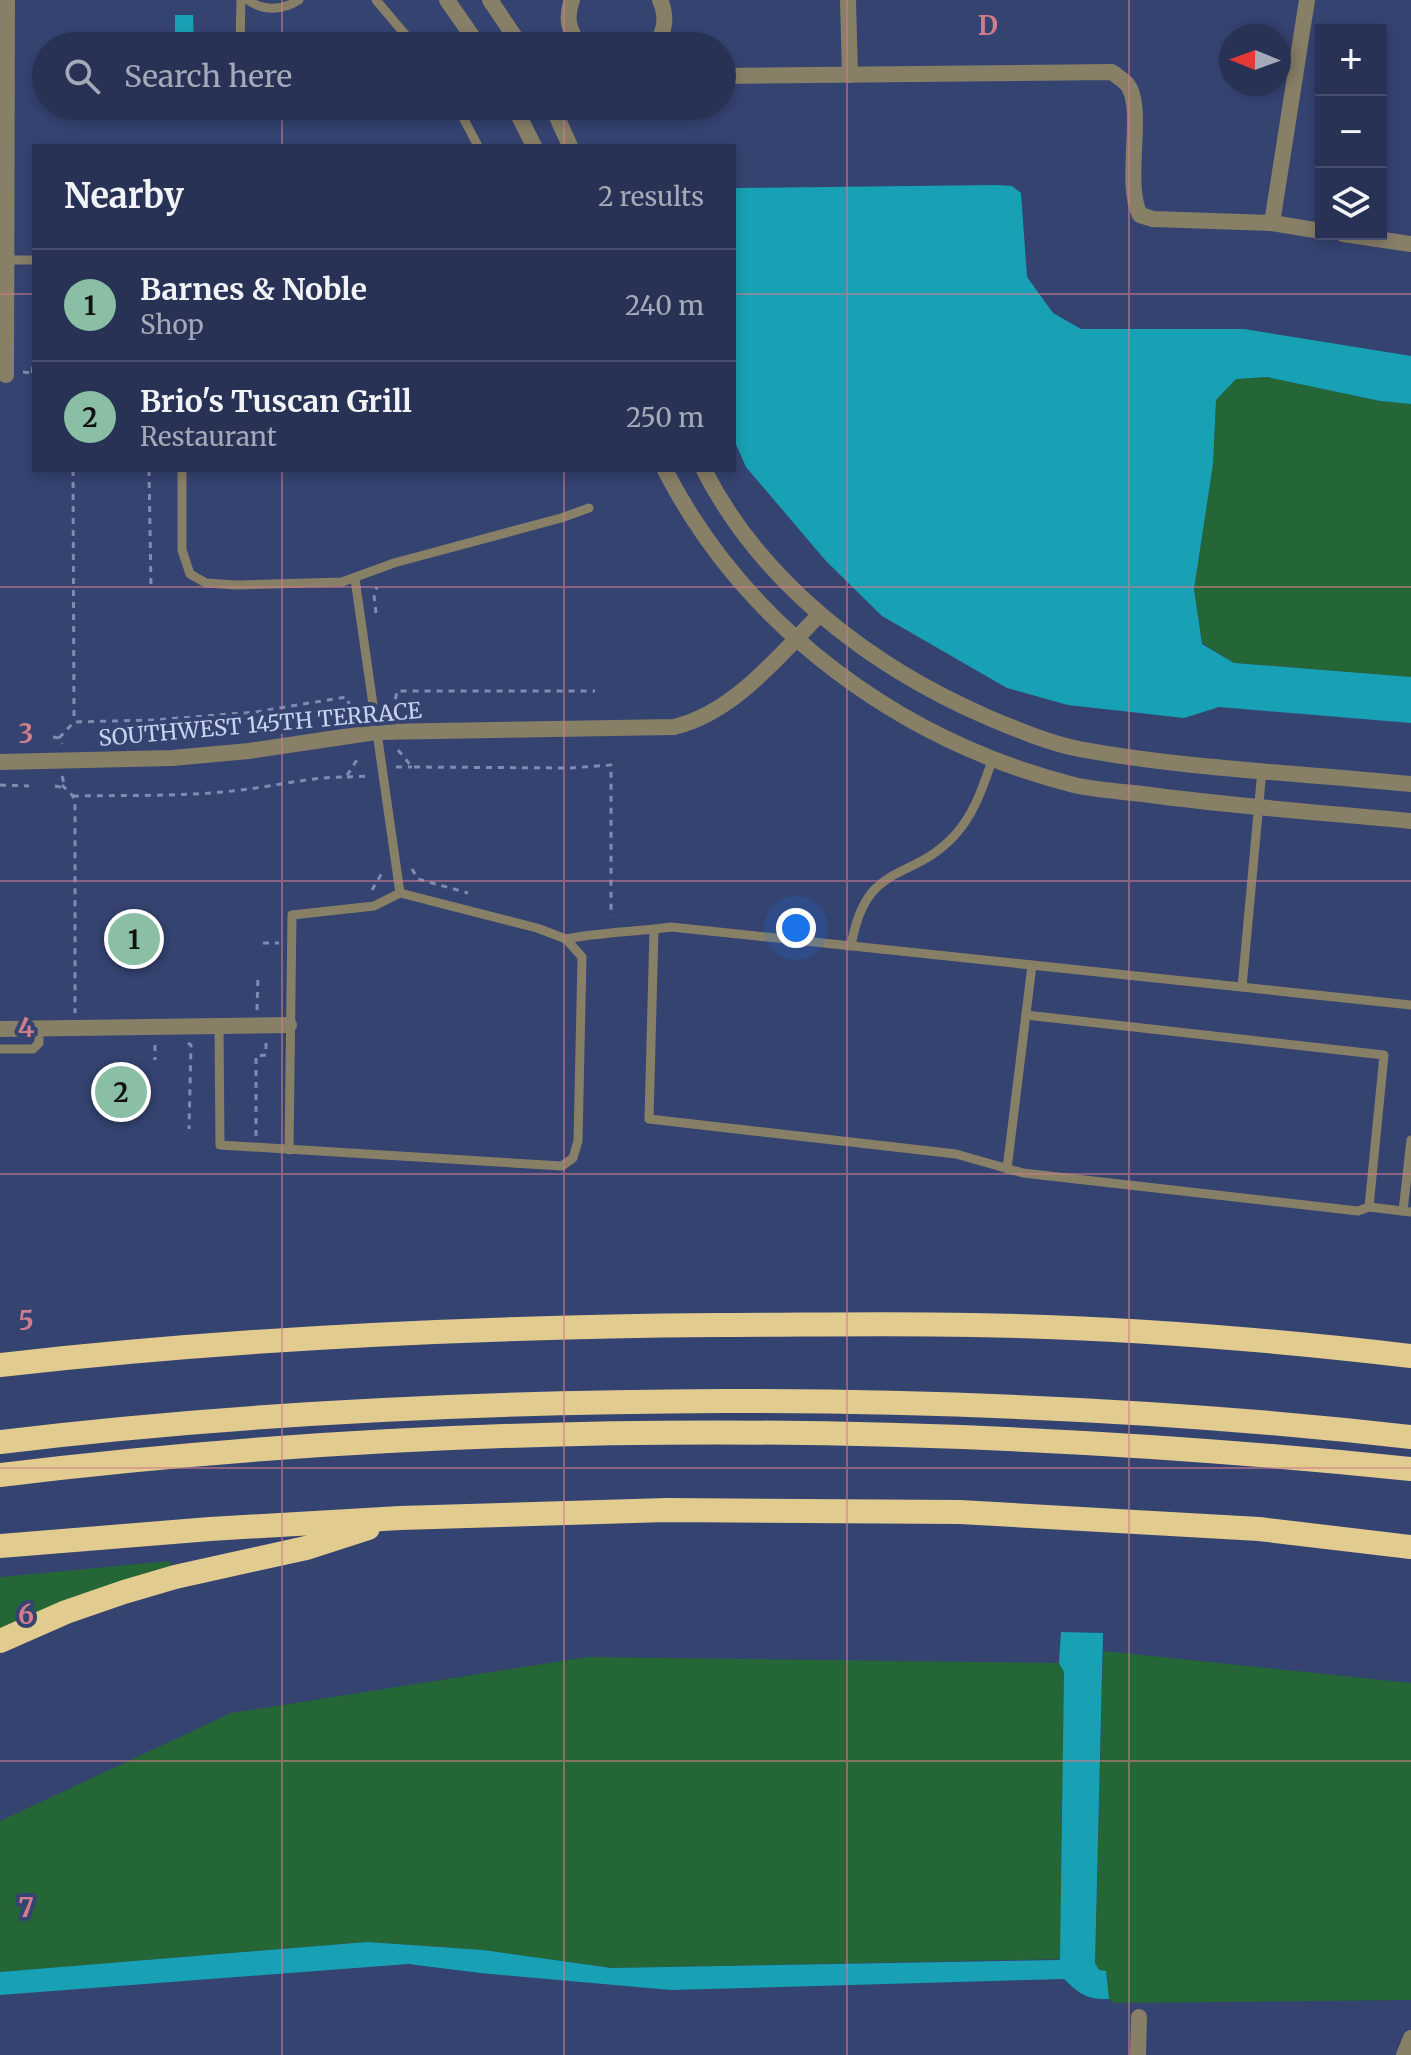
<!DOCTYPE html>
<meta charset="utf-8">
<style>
:root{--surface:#283255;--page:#303a5b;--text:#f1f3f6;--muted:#a5aab9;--line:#444d6c;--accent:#8abfa5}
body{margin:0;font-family:Merriweather,serif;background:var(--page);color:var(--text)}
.controls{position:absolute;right:24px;top:24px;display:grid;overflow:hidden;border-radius:0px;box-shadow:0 4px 12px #0003}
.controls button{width:72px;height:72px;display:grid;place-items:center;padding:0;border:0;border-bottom:2px solid var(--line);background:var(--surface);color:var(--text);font:40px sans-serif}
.compass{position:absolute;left:1219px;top:24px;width:72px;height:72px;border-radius:50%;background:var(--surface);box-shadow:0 4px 12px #0003;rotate:271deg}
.you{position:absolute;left:796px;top:928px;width:28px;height:28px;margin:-20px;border:6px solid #fff;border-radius:50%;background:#1a73e8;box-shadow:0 0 0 12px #1a73e833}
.badge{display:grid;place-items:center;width:52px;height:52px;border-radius:50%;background:var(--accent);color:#111;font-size:26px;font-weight:700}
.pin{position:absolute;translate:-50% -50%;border:4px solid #fff;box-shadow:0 2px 8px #0006}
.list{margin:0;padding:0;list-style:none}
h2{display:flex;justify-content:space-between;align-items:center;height:104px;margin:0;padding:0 32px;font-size:34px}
h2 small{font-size:26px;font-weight:400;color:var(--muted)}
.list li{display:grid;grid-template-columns:52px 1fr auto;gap:24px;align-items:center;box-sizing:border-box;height:112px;padding:0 32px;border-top:2px solid var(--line)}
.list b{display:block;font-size:30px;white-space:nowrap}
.list p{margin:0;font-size:26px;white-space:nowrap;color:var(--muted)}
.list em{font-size:26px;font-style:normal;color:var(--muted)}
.icon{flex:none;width:44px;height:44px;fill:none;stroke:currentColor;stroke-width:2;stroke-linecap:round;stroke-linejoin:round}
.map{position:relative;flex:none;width:1411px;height:2055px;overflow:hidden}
.search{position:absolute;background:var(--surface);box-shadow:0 4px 12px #0003;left:32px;top:32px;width:704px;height:88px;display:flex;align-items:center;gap:20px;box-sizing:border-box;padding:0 28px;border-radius:44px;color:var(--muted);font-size:30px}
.panel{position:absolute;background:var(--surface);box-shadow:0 4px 12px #0003;left:32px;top:144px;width:704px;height:328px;border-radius:0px}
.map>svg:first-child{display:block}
.green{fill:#246636}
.water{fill:#18a1b4}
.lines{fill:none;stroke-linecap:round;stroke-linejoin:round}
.path{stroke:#7f8bb0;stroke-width:3;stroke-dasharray:6 6;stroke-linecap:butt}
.service{stroke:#887f67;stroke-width:9}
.minor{stroke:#887f67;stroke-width:16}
.tertiary{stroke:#887f67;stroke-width:16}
.motorway{stroke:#e1cb8f;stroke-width:24}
.grid{fill:none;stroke:#d07e8c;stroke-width:2;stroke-opacity:0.55}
.labels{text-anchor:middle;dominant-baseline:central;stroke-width:8;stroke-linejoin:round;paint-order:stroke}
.street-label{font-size:22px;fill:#c9d3f0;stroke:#354371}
.grid-label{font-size:26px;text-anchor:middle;font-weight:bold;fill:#d07e8c;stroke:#354371;stroke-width:8;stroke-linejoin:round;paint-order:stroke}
</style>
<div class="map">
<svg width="1411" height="2055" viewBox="0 0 1411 2055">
<rect width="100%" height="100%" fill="#354371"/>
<g class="green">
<path d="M1267,377l113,24 31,3v273l-177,-14 -32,-20 -8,-54 19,-125 3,-64 20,-21z"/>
<path d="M170,1561l2,7 -172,61v-52z"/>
<path d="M1103,1651l308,32v317l-296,3 -6,-4 -3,-27 -7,-2 -4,-7z"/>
<path d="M587,1657l472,6 5,8 -3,288 -450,9 -128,-18 -116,-8 -367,30v-151l231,-108z"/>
</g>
<g class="water">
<path d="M175,15h18l1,31h-19z"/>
<path d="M997,185l15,1 9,7 6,84 26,36 28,16h163l167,27v48l-31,-3 -113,-24 -31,2 -20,21 -3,64 -19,125 8,55 32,19 177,14v46l-192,-16 -35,11 -116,-13 -61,-17 -125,-72 -56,-55 -80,-94 -12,-27v-252z"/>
<path d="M1061,1632l42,1 -8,330 4,7 7,1 3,28c-21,1 -30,-5 -45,-20l-393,11 -191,-17 -72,-9 -408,31v-23l367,-30 116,8 128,18 449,-8 4,-288 -5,-9z"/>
</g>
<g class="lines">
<g class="path">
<path d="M23,372l9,1 2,2"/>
<path d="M32,373l2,-14"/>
<path d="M73,470l1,252"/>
<path d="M149,470l2,116"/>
<path d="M376,613l-2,-18 3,-8"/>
<path d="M393,711l4,-20h198"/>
<path d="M53,737l6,1 3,6"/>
<path d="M59,738l15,-16 80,-2 101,-8 91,-15 9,19"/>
<path d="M398,750l14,17 158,1 41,-3v151"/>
<path d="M396,767h16"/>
<path d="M347,777l21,-1"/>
<path d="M0,785l29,1"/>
<path d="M62,785l11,11 2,10v207"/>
<path d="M55,786l5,1 4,-4 -2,-7"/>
<path d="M73,796c55,-1 112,1 168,-6 35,-4 69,-13 105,-13l14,-22"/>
<path d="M412,869l6,10 50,14"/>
<path d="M372,890l10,-17"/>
<path d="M263,943h16"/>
<path d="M257,1010l1,-36"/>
<path d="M188,1043l3,2 -2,84"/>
<path d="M155,1045v15"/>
<path d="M256,1136v-80l10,-1v-12"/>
</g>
<g class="service">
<path d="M248,0c16,12 35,10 51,0"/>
<path d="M376,0l39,46"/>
<path d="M240,46l1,-46"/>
<path d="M457,106l21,40"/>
<path d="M6,260h28"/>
<path d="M182,470v80l8,24 16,9 30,2 106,-3 52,-19 167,-45 28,-10"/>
<path d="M355,579l45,314"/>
<path d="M654,930l-5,189 307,35 67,19 335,38 11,-4 15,-152 -358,-40"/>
<path d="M566,939c35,-7 69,-7 105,-12l740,78"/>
<path d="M851,946c15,-87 59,-62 104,-111 20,-22 28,-49 38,-77"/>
<path d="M1242,987l20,-217"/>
<path d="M219,1026l1,119 342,21 11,-8 5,-17 4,-184 -16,-18 -29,-11 -137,-35 -26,13 -82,9 -3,235"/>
<path d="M0,1049h33l6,-6v-14"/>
<path d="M1007,1169l25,-204"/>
<path d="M1369,1207l42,5"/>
<path d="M1403,1211l8,-71"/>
</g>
<g class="minor">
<path d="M572,0c-7,19 -3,30 8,46"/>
<path d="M848,0l2,75"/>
<path d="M653,46c13,-13 14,-30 7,-46"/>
<path d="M722,76l390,-4c5,4 11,8 15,12 19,24 -4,98 13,131l13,4 119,4 49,8"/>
<path d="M1272,223l35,-223"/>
<path d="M1343,234l68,10"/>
<path d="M6,375l1,-375"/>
<path d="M0,762l172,-4 77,-7 127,-19 298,-5c59,-14 104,-70 145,-112"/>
<path d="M0,1029l289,-4"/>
<path d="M1138,2055l1,-38"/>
<path d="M1404,2055l7,-17"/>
</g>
<g class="tertiary">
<path d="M447,0l32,46"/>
<path d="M490,0l31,46"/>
<path d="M514,106l20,40"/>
<path d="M552,106l18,40"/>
<path d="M665,470c82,159 236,271 409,315 27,6 57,7 84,11 84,11 169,17 253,25"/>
<path d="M704,470c58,114 168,197 283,247 29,12 61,26 92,32 109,20 222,24 332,35"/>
</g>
<g class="motorway">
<path d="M0,1365c237,-27 477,-38 716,-40 85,0 171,-2 256,0 147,2 293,14 439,31"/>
<path d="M0,1442c240,-29 482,-40 723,-41 229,0 460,10 688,36"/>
<path d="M0,1475c467,-57 944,-54 1411,-6"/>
<path d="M0,1546l210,-17 190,-11 267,-8 293,2 299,17 152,18"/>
<path d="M0,1641l66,-29 58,-20 51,-15 131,-29 62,-20"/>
</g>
</g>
<path class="grid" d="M282,0v46M564,0v46M847,0v2055M1129,0v2055M282,106v40M564,106v40M0,294h34M734,294h677M282,470v1585M564,470v1585M0,587h1411M0,881h1411M0,1174h1411M0,1468h1411M0,1761h1411"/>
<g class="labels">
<g class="street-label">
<text transform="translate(260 724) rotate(-5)">SOUTHWEST 145TH TERRACE</text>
</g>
</g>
<g class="grid-label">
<text x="988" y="35">D</text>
<text x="26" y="743">3</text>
<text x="26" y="1037">4</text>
<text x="26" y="1330">5</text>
<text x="26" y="1624">6</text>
<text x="26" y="1917">7</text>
</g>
</svg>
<div class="controls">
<button>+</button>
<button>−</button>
<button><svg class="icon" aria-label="layers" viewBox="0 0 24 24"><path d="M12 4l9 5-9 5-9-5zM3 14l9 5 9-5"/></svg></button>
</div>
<svg class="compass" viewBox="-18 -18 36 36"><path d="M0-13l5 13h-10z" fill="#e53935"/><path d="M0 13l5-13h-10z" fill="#a5aab9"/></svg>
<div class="you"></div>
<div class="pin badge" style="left:134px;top:939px">1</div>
<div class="pin badge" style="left:121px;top:1092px">2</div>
<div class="search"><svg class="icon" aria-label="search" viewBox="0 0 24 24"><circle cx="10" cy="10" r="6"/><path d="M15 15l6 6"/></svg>Search here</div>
<section class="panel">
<h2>Nearby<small>2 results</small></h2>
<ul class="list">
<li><span class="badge">1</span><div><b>Barnes &amp; Noble</b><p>Shop</p></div><em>240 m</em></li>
<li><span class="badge">2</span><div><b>Brio's Tuscan Grill</b><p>Restaurant</p></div><em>250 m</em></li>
</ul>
</section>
</div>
